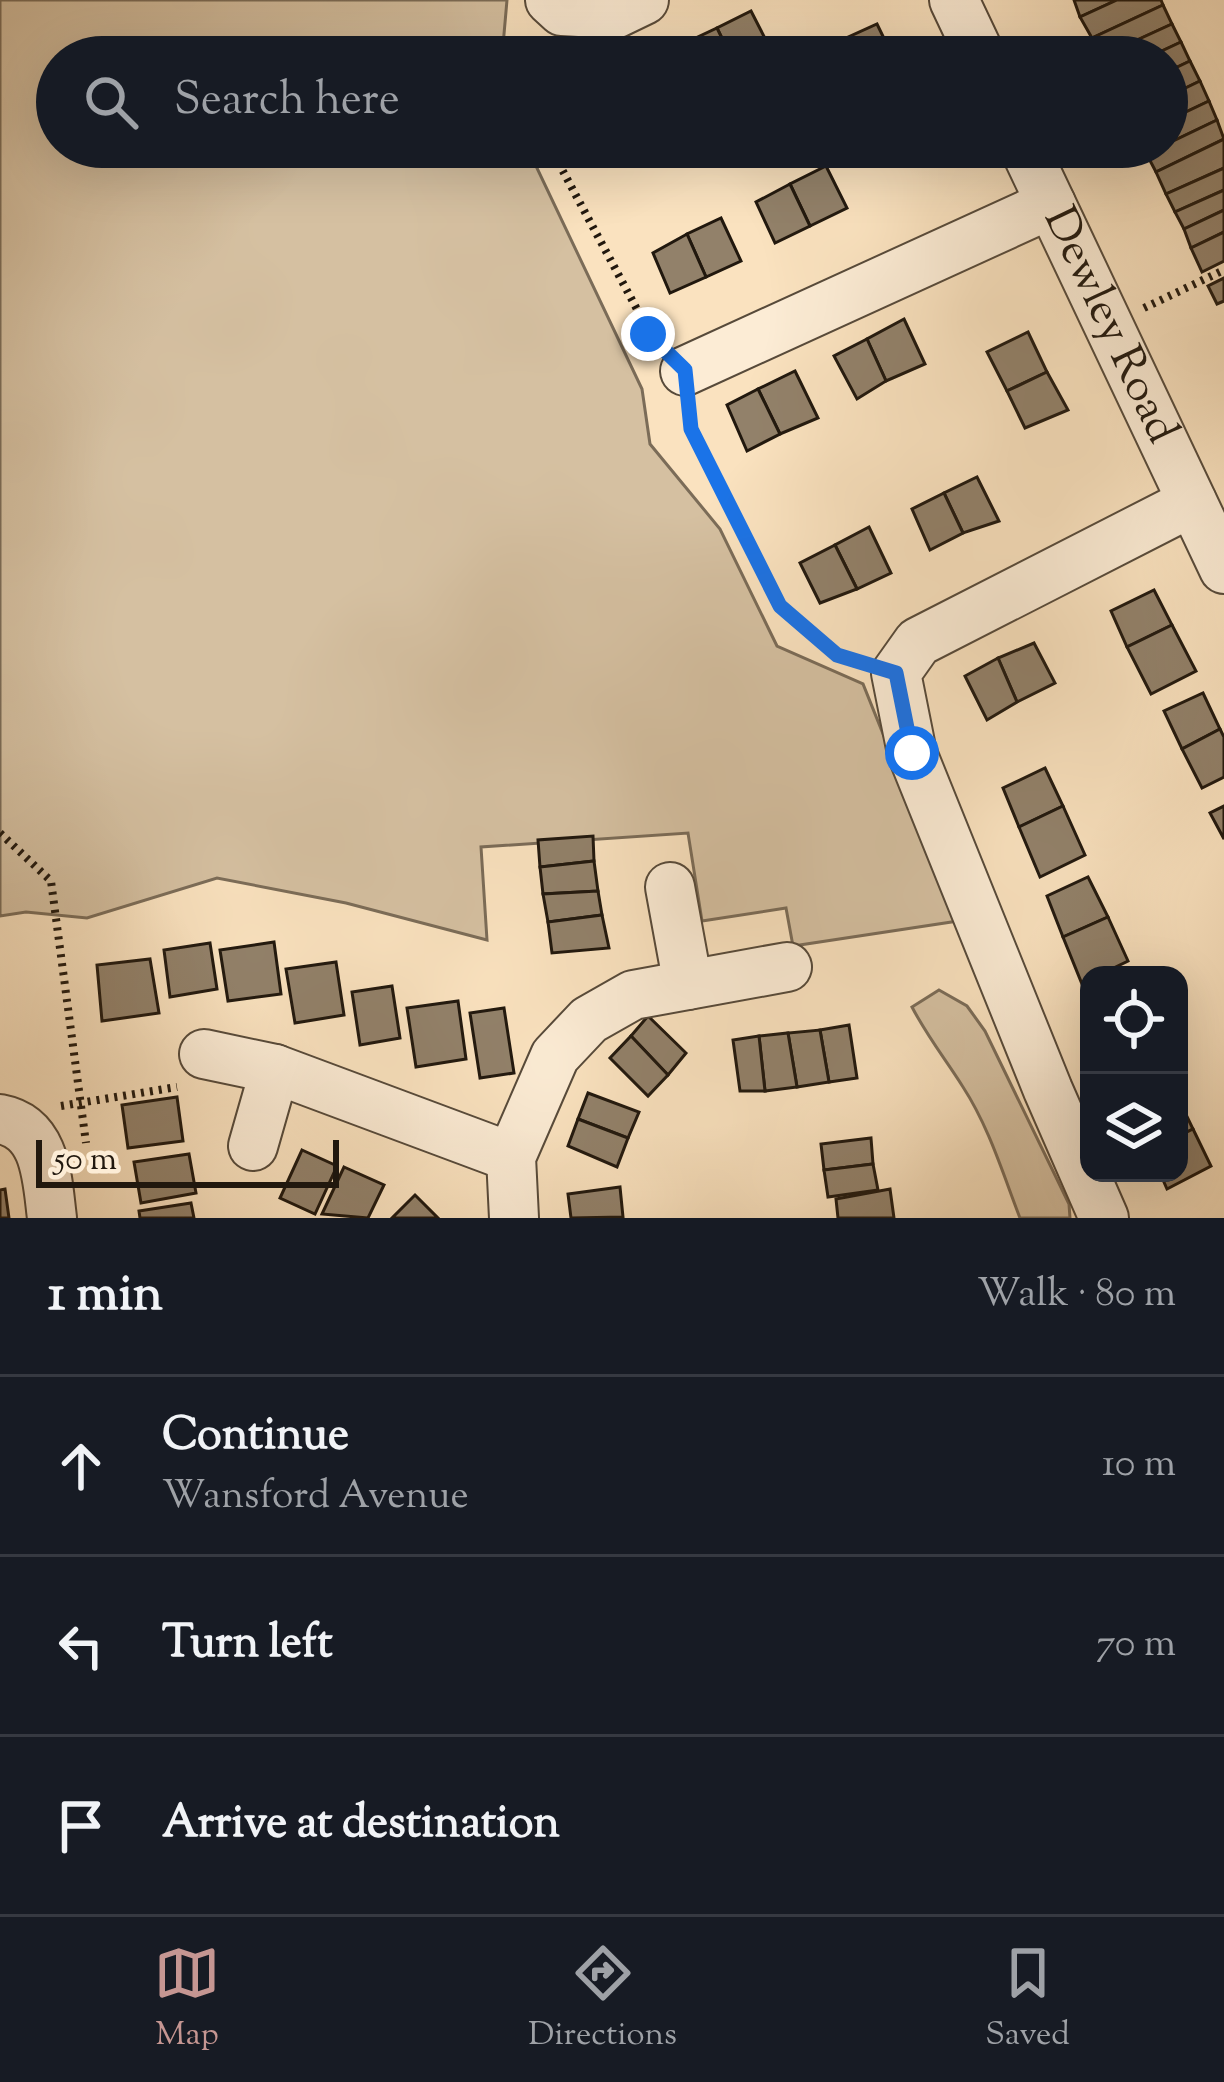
<!DOCTYPE html>
<meta charset="utf-8">
<style>
:root{--surface:#171b24;--page:#242831;--text:#f1f3f6;--muted:#9ea1a6;--line:#363941;--accent:#c59692}
body{margin:0;font-family:"Sorts Mill Goudy",serif;background:var(--page);color:var(--text)}
.controls{position:absolute;right:36px;bottom:36px;display:grid;overflow:hidden;border-radius:24px;box-shadow:0 12px 48px #0002}
.controls button{width:108px;height:108px;display:grid;place-items:center;padding:0;border:0;border-bottom:3px solid var(--line);background:var(--surface);color:var(--text);font:60px sans-serif}
.scale{position:absolute;left:36px;bottom:30px;width:303px;box-sizing:border-box;padding-left:12px;border:6px solid #21180e;border-top:0;font-size:33px;line-height:42px;white-space:nowrap;color:#21180e;-webkit-text-stroke:9px #fcecd5;paint-order:stroke}
.stop{position:absolute;width:36px;height:36px;margin:-27px;border:9px solid #1a73e8;border-radius:50%;background:#fff}
.stop.end{background:#1a73e8;border-color:#fff;box-shadow:0 3px 12px #0008}
.list{margin:0;padding:0;list-style:none}
h2{display:flex;justify-content:space-between;align-items:center;height:156px;margin:0;padding:0 48px;font-size:51px}
h2 small{font-size:39px;font-weight:400;color:var(--muted)}
.list li{display:grid;grid-template-columns:78px 1fr auto;gap:36px;align-items:center;box-sizing:border-box;height:180px;padding:0 48px;border-top:3px solid var(--line)}
.list b{display:block;font-size:45px;white-space:nowrap}
.list p{margin:0;font-size:39px;white-space:nowrap;color:var(--muted)}
.list em{font-size:39px;font-style:normal;color:var(--muted)}
.icon{flex:none;width:66px;height:66px;fill:none;stroke:currentColor;stroke-width:2;stroke-linecap:round;stroke-linejoin:round}
.map{position:relative;flex:none;width:1224px;height:1218px;overflow:hidden}
.search{position:absolute;background:var(--surface);box-shadow:0 12px 48px #0002;left:36px;right:36px;top:36px;height:132px;display:flex;align-items:center;gap:30px;box-sizing:border-box;padding:0 42px;border-radius:66px;color:var(--muted);font-size:45px}
.sheet{height:696px;background:var(--surface)}
nav{display:flex;justify-content:space-around;align-items:center;box-sizing:border-box;height:168px;border-top:3px solid var(--line);background:var(--surface);font-size:33px;color:var(--muted)}
nav a{display:grid;justify-items:center;gap:6px}
nav .on{color:var(--accent)}
.map>svg:first-child{display:block}
.green{fill:#d5c0a1;stroke:#7b6c58;stroke-width:3}
.building{fill:#92816a;stroke:#21180e;stroke-width:3}
.lines{fill:none;stroke-linecap:round;stroke-linejoin:round}
.street-casing{stroke:#574a3a;stroke-width:52}
.path{stroke:#21180e;stroke-width:8;stroke-dasharray:3 6;stroke-linecap:butt}
.street{stroke:#fcecd5;stroke-width:48}
.route{stroke:#1a73e8;stroke-width:15}
.labels{text-anchor:middle;dominant-baseline:central;stroke-width:12;stroke-linejoin:round;paint-order:stroke}
.street-label{font-size:45px;fill:#21180e;stroke:#fcecd5}
</style>
<div class="map">
<svg width="1224" height="1218" viewBox="0 0 1224 1218">
<rect width="100%" height="100%" fill="#fae2bf"/>
<filter id="stains"><feTurbulence type="fractalNoise" baseFrequency=".00167" numOctaves="4"/><feColorMatrix values="0 0 0 0 .2 0 0 0 0 .09 0 0 0 0 .02 0 0 0 .5 -.17"/></filter>
<radialGradient id="worn" r=".72"><stop offset=".6" stop-color="#630" stop-opacity="0"/><stop offset="1" stop-color="#630" stop-opacity=".3"/></radialGradient>
<g class="green">
<path d="M0,0h507l-5,57h-445v90h470l115,242 8,55 70,85 57,117 86,38 95,237 -165,25 -7,-38 -84,13 -14,-88 -207,14 6,93 -141,-37 -129,-25 -130,40 -61,-6 -26,4z"/>
<path d="M939,990l28,16 18,25 84,173 1,14h-50c-17,-44 -31,-91 -57,-131 -17,-27 -36,-51 -51,-80z"/>
</g>
<g class="building">
<path d="M1074,0h43l-37,17z"/>
<path d="M1117,0h44l2,5 -71,33 -12,-21z"/>
<path d="M1163,5l9,19 -72,33 -8,-19z"/>
<path d="M751,11l22,43 -42,3 -14,-29z"/>
<path d="M877,24l16,33h-53l-7,-13z"/>
<path d="M1172,24l9,18 -32,15h-49z"/>
<path d="M717,28l14,29h-42l-6,-13z"/>
<path d="M1181,42l9,19 -23,11v-15h-18z"/>
<path d="M1190,61l10,20 -33,16v-25z"/>
<path d="M1200,81l9,20 -42,20v-24z"/>
<path d="M1209,101l8,19 -50,24v-23z"/>
<path d="M1217,120l7,19 -68,33 -10,-19 21,-6v-3z"/>
<path d="M1224,139v29l-58,26 -10,-22z"/>
<path d="M826,166l21,42 -37,18 -20,-42z"/>
<path d="M1224,168v22l-49,22 -9,-18z"/>
<path d="M790,184l20,42 -35,17 -19,-41z"/>
<path d="M1224,190v20l-40,19 -9,-17z"/>
<path d="M1224,210v22l-33,16 -7,-19z"/>
<path d="M721,218l20,43 -35,16 -19,-43z"/>
<path d="M1224,232v29l-22,11 -11,-24z"/>
<path d="M687,234l19,43 -36,16 -17,-40z"/>
<path d="M1224,278v23l-7,3 -9,-18z"/>
<path d="M904,319l21,45 -39,17 -19,-42z"/>
<path d="M1028,332l19,40 -40,19 -20,-39z"/>
<path d="M867,339l19,42 -29,18 -23,-43z"/>
<path d="M795,371l23,47 -38,16 -22,-45z"/>
<path d="M1047,372l21,38 -43,18 -18,-37z"/>
<path d="M758,389l22,45 -33,17 -20,-46z"/>
<path d="M977,477l22,44 -36,12 -19,-40z"/>
<path d="M944,493l19,40 -33,17 -18,-41z"/>
<path d="M869,527l22,46 -34,16 -22,-44z"/>
<path d="M835,545l22,44 -37,14 -20,-40z"/>
<path d="M1154,590l18,35 -45,22 -16,-36z"/>
<path d="M1172,625l24,46 -45,23 -24,-47z"/>
<path d="M1034,643l21,40 -38,19 -19,-44z"/>
<path d="M998,658l19,44 -30,18 -22,-44z"/>
<path d="M1203,693l17,36 -38,20 -18,-38z"/>
<path d="M1220,729l4,8v40l-22,11 -20,-39z"/>
<path d="M1045,768l18,38 -44,21 -16,-39z"/>
<path d="M1063,806l22,49 -45,22 -21,-50z"/>
<path d="M1224,806v33l-14,-26z"/>
<path d="M593,836l1,25 -54,6 -2,-27z"/>
<path d="M594,861l4,30 -55,3 -3,-27z"/>
<path d="M1088,877l20,40 -45,20 -16,-41z"/>
<path d="M598,891l4,24 -54,7 -5,-28z"/>
<path d="M602,915l7,33 -57,5 -4,-31z"/>
<path d="M1108,917l20,44 -29,14h-10v5l-7,4 -19,-47z"/>
<path d="M274,942l7,52 -53,7 -8,-51z"/>
<path d="M210,943l7,46 -47,8 -6,-47z"/>
<path d="M150,959l9,54 -57,8 -5,-56z"/>
<path d="M336,962l8,53 -49,8 -9,-54z"/>
<path d="M392,986l8,52 -40,7 -8,-53z"/>
<path d="M458,1001l8,58 -50,8 -9,-59z"/>
<path d="M504,1008l10,65 -34,5 -10,-65z"/>
<path d="M648,1016l38,37 -18,22 -37,-39z"/>
<path d="M849,1025l8,53 -28,4 -9,-52z"/>
<path d="M820,1030l9,52 -32,5 -9,-54z"/>
<path d="M788,1033l9,54 -32,4 -6,-55z"/>
<path d="M631,1036l37,39 -20,21 -38,-38z"/>
<path d="M759,1036l6,55h-25l-7,-51z"/>
<path d="M588,1093l51,19 -11,26 -50,-19z"/>
<path d="M177,1097l6,44 -55,7 -6,-43z"/>
<path d="M1179,1100l14,29 -14,7z"/>
<path d="M578,1119l50,19 -11,29 -49,-21z"/>
<path d="M1193,1129l18,37 -44,23 -7,-16h19v-37z"/>
<path d="M871,1138l2,26 -49,6 -3,-26z"/>
<path d="M302,1150l35,16 -22,48 -35,-16z"/>
<path d="M189,1154l7,39 -55,10 -7,-41z"/>
<path d="M873,1164l5,26 -50,7 -4,-27z"/>
<path d="M344,1167l40,18 -16,33 -46,-4z"/>
<path d="M620,1187l3,30 -52,1 -3,-24z"/>
<path d="M5,1189l4,29h-9v-28z"/>
<path d="M890,1189l4,29h-56l-2,-19z"/>
<path d="M415,1195l23,23h-46z"/>
<path d="M191,1203l3,15h-54l-1,-7z"/>
</g>
<g class="lines">
<defs>
<g id="street">
<path d="M550,0l12,11 53,3 29,-14"/>
<path d="M954,0l27,57"/>
<path id="s1" d="M1024,147l200,422"/>
<path d="M685,371l366,-167"/>
<path d="M670,887l18,98"/>
<path d="M204,1054l71,15 236,88"/>
<path d="M0,1119c47,9 47,60 52,99"/>
<path d="M253,1146l22,-77"/>
<path d="M514,1218l-3,-61 44,-101 34,-36 44,-25 154,-28"/>
<path d="M1104,1218l-56,-128 -136,-337 -16,-80 22,-31 274,-140"/>
</g>
</defs>
<use href="#street" class="street-casing"/>
<g class="path">
<path d="M533,57l7,-15"/>
<path d="M550,147l104,194"/>
<path d="M1144,308l80,-38"/>
<path d="M689,409l2,20 89,177 57,49 21,6"/>
<path d="M0,833l51,48 35,262"/>
<path d="M61,1106l116,-19"/>
</g>
<use href="#street" class="street"/>
</g>
<g class="lines">
<path class="route" d="M648,334l37,36 6,59 89,177 57,49 59,18 16,80"/>
</g>
<g class="labels">
<g class="street-label">
<text stroke="none"><textPath href="#s1" startOffset="198">Dewley Road</textPath></text>
</g>
</g>
<rect width="100%" height="100%" filter="url(#stains)"/>
<rect width="100%" height="100%" fill="url(#worn)"/>
</svg>
<div class="controls">
<button><svg class="icon" aria-label="locate" viewBox="0 0 24 24"><circle cx="12" cy="12" r="6"/><path d="M12 2v4M12 18v4M2 12h4M18 12h4"/></svg></button>
<button><svg class="icon" aria-label="layers" viewBox="0 0 24 24"><path d="M12 4l9 5-9 5-9-5zM3 14l9 5 9-5"/></svg></button>
</div>
<div class="scale">50 m</div>
<div class="stop" style="left:912px;top:753px"></div>
<div class="stop end" style="left:648px;top:334px"></div>
<div class="search"><svg class="icon" aria-label="search" viewBox="0 0 24 24"><circle cx="10" cy="10" r="6"/><path d="M15 15l6 6"/></svg>Search here</div>
</div>
<section class="sheet">
<h2>1 min<small>Walk · 80 m</small></h2>
<ul class="list">
<li><svg class="icon" aria-label="ahead" viewBox="0 0 24 24"><path d="M12 20V5M6 11l6-6 6 6"/></svg><div><b>Continue</b><p>Wansford Avenue</p></div><em>10 m</em></li>
<li><svg class="icon" aria-label="left" viewBox="0 0 24 24"><path d="M17 20v-9H6M10 6l-5 5 5 5"/></svg><div><b>Turn left</b></div><em>70 m</em></li>
<li><svg class="icon" aria-label="arrive" viewBox="0 0 24 24"><path d="M6 21V4h12l-3 4 3 4H6"/></svg><div><b>Arrive at destination</b></div></li>
</ul>
</section>
<nav>
<a class="on"><svg class="icon" aria-label="map" viewBox="0 0 24 24"><path d="M3 6l6-2 6 2 6-2v14l-6 2-6-2-6 2zM9 4v14M15 6v14"/></svg>Map</a>
<a><svg class="icon" aria-label="directions" viewBox="0 0 24 24"><path d="M12 3l9 9-9 9-9-9zM9 14v-3h6M13 9l2 2-2 2"/></svg>Directions</a>
<a><svg class="icon" aria-label="saved" viewBox="0 0 24 24"><path d="M7 4h10v16l-5-4-5 4z"/></svg>Saved</a>
</nav>
